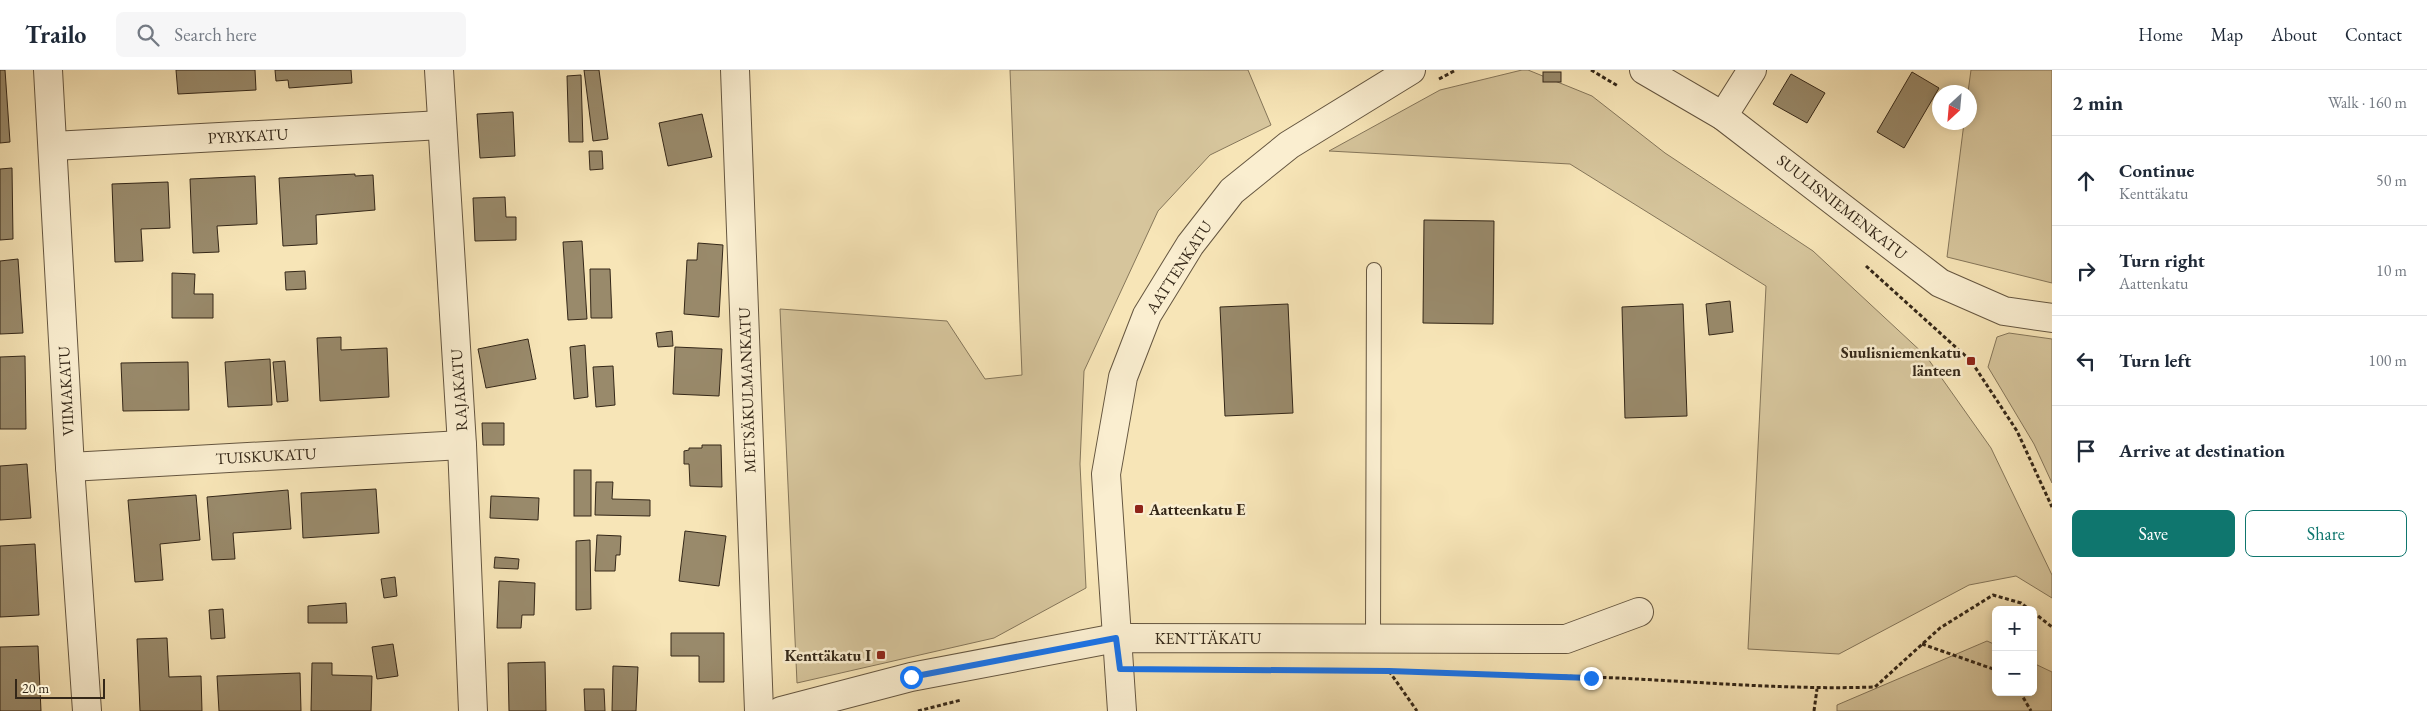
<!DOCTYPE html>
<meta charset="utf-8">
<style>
:root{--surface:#fff;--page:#f6f6f7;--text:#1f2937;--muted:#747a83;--line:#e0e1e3;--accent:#0f766e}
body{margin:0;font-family:"EB Garamond",serif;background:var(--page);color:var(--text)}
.controls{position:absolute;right:15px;bottom:15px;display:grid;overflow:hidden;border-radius:8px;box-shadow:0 2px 8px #0003}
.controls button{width:45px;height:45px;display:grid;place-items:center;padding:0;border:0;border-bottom:1px solid var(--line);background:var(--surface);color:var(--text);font:25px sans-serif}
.compass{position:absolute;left:1932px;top:15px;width:45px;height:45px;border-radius:50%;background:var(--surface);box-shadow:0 2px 8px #0003;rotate:206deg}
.scale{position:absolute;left:15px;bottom:12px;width:90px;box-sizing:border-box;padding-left:5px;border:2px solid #342718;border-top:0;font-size:14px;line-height:18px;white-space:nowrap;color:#342718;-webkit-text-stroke:4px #faeed0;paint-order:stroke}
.stop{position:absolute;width:15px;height:15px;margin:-11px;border:4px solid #1a73e8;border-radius:50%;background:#fff}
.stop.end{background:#1a73e8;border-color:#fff;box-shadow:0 1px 5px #0008}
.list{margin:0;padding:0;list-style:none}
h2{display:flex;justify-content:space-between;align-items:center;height:65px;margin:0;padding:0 20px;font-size:21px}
h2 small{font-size:16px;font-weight:400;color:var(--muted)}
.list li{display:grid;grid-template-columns:32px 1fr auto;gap:15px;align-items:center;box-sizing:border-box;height:90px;padding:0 20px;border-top:1px solid var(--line)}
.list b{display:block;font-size:19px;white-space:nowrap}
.list p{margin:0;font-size:16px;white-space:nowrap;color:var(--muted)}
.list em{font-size:16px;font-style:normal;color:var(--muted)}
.actions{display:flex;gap:10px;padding:15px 20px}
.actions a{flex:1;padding:11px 0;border:1px solid var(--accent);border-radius:8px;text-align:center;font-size:18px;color:var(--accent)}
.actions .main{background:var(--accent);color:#fff}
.icon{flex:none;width:28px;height:28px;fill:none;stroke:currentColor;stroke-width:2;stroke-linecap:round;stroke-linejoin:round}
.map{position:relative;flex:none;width:2052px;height:641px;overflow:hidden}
header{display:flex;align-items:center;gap:30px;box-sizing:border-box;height:70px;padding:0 25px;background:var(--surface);border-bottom:1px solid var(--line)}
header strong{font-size:24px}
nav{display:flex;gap:28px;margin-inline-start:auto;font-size:18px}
.search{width:350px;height:45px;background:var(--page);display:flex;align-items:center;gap:12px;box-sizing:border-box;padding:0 18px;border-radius:8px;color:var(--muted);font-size:19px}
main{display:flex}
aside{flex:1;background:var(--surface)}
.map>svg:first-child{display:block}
.green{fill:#d6c59c;stroke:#85765a}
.building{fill:#998a6b;stroke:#342718}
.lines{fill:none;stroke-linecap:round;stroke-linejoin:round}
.lane-casing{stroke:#655640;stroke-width:16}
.street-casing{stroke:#655640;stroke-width:30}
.path{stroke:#342718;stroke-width:3;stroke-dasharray:4 2.5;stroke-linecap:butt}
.lane{stroke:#faeed0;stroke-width:14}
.street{stroke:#faeed0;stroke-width:28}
.route{stroke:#1a73e8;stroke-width:6}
.poi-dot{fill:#8f2418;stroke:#faeed0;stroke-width:2}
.labels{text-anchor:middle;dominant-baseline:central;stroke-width:5;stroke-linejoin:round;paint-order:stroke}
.street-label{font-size:16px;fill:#342718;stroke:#faeed0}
.poi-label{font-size:16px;font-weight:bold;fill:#342718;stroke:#faeed0;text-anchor:end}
</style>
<header>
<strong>Trailo</strong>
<div class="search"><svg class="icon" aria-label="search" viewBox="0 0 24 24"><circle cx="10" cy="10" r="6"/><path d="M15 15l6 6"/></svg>Search here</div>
<nav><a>Home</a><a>Map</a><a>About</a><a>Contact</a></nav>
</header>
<main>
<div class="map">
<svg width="2052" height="641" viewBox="0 0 2052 641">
<rect width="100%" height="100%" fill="#f7e5b7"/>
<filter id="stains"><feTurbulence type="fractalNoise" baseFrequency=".004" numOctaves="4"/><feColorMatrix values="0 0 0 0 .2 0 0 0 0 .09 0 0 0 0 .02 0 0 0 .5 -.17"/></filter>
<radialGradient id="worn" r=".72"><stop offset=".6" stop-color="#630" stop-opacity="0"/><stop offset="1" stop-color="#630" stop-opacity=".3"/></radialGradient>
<g class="green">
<path d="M1010,0h238l23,55 -61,30 -52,56 -74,160 -4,93 6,124 -92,50 -197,45 -17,-374 167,12 38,58 37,-4z"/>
<path d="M1522,0h6l64,26 73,57 148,98 113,105 65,92 61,127v23l-36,-22 -47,9 -130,69 -91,-5 18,-363 -196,-122 -241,-13 111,-61z"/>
<path d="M1971,0h81v213l-105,-26 17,-134 6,-1v-30h-2z"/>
<path d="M2009,263l43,6v144l-18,-39 -46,-77 9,-30z"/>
<path d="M1987,571l9,4v47h37v-29l19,9v39h-215v-6z"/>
</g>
<g class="building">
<path d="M0,0h5l5,72 -10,1z"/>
<path d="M176,0h79l1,20 -78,4z"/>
<path d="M275,0h76l1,13 -63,5 -1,-8 -12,1z"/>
<path d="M584,0h15l9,69 -15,2z"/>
<rect x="1543" y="2" width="18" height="10"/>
<path d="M1912,2l27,16 -35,60 -27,-16z"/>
<path d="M1791,4l34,19 -18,30 -34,-19z"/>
<path d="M581,5l2,67h-14l-2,-66z"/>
<path d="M513,42l2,44 -35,2 -3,-44z"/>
<path d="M702,44l10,43 -44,9 -9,-43z"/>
<path d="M589,81h13l1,18 -13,1z"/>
<path d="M12,98l1,71 -13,1v-71z"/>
<path d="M355,104v2l18,-1 2,35 -59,5 1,29 -34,2 -4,-68z"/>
<path d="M255,106l2,48 -40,2 2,26 -26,1 -3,-74z"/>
<path d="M168,112l2,46 -29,1 2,32 -28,1 -3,-78z"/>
<path d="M505,127l1,20h10v23l-41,1 -2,-43z"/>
<path d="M1424,150l70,1 -1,103 -70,-1z"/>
<path d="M582,171l5,78 -19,1 -5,-78z"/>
<path d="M698,173l25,2 -4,72 -35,-3 3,-54h10z"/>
<path d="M18,189l5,74 -23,1v-73z"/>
<path d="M590,199h20l2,49h-21z"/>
<path d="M305,201l1,18 -20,1 -1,-18z"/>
<path d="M172,203l23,1 -1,20h19v24h-41z"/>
<path d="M1730,231l3,31 -24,3 -3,-31z"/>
<path d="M1288,234l5,109 -68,3 -5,-109z"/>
<path d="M1683,234l4,112 -62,2 -3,-111z"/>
<path d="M672,261l1,15 -15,1 -2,-14z"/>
<path d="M341,267v13l46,-2 2,49 -69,4 -3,-63z"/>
<path d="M528,269l8,40 -50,9 -8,-39z"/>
<path d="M585,275l3,52 -14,2 -4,-52z"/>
<path d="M675,277l47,2 -3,47 -46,-2z"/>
<path d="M25,286l1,73h-26v-72z"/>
<path d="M270,289l2,46 -44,2 -3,-45z"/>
<path d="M285,291l3,40 -11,1 -4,-40z"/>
<path d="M188,292l1,48 -66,1 -2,-48z"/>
<path d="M613,296l2,39 -19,2 -3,-40z"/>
<path d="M482,353h22v22h-21z"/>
<path d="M702,375h19l1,42 -32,-1 -1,-22h-5v-13l5,-1v-2h13z"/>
<path d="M27,394l4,54 -31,2v-54z"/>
<rect x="574" y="400" width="17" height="46"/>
<path d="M596,412h17l-1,17 38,1v16l-55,-1z"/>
<path d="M376,419l3,44 -76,5 -2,-45z"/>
<path d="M288,420l3,39 -58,4 2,26 -23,1 -5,-63z"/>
<path d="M196,425l4,45 -40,4 3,36 -28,2 -7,-82z"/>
<path d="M491,426l48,2 -1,22 -48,-2z"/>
<path d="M685,461l41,5 -7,50 -40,-5z"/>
<path d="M597,465l24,1 -1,19h-4l-1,16h-20z"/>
<path d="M590,470l1,69 -15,1v-69z"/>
<path d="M35,474l4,71 -39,2v-71z"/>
<path d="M495,487l24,2 -1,10 -24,-1z"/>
<path d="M395,507l2,19 -13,2 -3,-19z"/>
<path d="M499,511l36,2 -1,32h-12l-1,13h-24z"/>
<path d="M346,533l1,20h-39v-17z"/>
<path d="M223,539l2,29 -14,1 -2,-29z"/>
<path d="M671,563h53v49h-25v-26h-28z"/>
<path d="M167,568l2,39 32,-1 1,35h-62l-3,-72z"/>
<path d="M393,574l5,32 -21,3 -5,-32z"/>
<path d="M38,576l3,65h-41v-64z"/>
<path d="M545,592l1,49h-37l-1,-48z"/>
<path d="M312,593h20v12l40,1 -1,35h-60z"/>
<path d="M613,596l25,1 -2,44h-24z"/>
<path d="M300,603l1,38h-82l-2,-35z"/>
<path d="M584,619h20l1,22h-20z"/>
</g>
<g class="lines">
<defs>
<path id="lane" d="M1373,569l1,-369"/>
<g id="street">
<path d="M48,0l22,397 17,244"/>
<path d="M439,0l23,375 11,266"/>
<path d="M735,0l24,641"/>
<path d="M1644,0l79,46 217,167 64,28 48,7"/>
<path d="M1723,46l29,-46"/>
<path d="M53,76l389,-21"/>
<path d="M70,397l392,-22"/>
<path d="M781,641l130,-34 205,-39 450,1 73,-27"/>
<path d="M1122,641l-16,-237 17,-97 24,-62 43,-70 42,-54 57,-46 122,-75"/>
</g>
</defs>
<use href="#lane" class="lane-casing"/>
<use href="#street" class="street-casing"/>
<g class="path">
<path d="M1591,0l27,16"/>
<path d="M1439,9l17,-9"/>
<path d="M1866,196l105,95 46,70 35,76"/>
<path d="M2033,542l19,15"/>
<path d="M1922,574l74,26"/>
<path d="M1284,600c111,1 222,4 333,8 86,4 172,12 258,9l65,-59 53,-33 28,8 9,7"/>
<path d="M1389,601l28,40"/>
<path d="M2020,622l11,19"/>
<path d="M918,641l43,-11"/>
<path d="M1814,641l3,-22"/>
</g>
<use href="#lane" class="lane"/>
<use href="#street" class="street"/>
</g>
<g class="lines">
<path class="route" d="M911,607l205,-39 4,31 269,2 202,7"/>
</g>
<g class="poi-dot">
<rect x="1966" y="286" width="10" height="10" rx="2.5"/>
<rect x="1134" y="434" width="10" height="10" rx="2.5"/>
<rect x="876" y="580" width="10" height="10" rx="2.5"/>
</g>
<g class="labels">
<g class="street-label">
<text transform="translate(248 66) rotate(-3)">PYRYKATU</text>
<text transform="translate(1842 137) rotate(38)">SUULISNIEMENKATU</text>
<text transform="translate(1179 197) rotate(-57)">AATTENKATU</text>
<text transform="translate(459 320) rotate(-94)">RAJAKATU</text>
<text transform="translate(747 320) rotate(-92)">METSÄKULMANKATU</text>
<text transform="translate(66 321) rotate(-93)">VIIMAKATU</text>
<text transform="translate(266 386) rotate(-3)">TUISKUKATU</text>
<text x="1208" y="568">KENTTÄKATU</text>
</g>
<g class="poi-label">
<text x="1961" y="282">Suulisniemenkatu<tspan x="1961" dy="18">länteen</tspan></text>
<text x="1149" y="439" text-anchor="start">Aatteenkatu E</text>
<text x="871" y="585">Kenttäkatu I</text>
</g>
</g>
<rect width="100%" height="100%" filter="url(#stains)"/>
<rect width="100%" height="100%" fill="url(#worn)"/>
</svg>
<div class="controls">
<button>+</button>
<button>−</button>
</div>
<svg class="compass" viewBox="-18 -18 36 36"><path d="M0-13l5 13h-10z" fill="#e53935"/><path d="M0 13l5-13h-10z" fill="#747a83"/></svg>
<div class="scale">20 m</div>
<div class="stop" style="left:911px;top:607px"></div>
<div class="stop end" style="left:1591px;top:608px"></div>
</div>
<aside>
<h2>2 min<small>Walk · 160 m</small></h2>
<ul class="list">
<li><svg class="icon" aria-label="ahead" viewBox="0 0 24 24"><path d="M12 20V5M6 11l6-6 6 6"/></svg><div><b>Continue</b><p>Kenttäkatu</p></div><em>50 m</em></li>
<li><svg class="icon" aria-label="right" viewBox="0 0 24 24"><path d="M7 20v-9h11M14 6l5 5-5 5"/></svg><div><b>Turn right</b><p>Aattenkatu</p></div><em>10 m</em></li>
<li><svg class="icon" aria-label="left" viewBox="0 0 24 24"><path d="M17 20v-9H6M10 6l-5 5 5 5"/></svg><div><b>Turn left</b></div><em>100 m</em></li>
<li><svg class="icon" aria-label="arrive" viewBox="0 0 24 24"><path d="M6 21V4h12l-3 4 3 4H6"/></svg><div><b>Arrive at destination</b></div></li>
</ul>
<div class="actions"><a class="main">Save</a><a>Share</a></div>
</aside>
</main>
